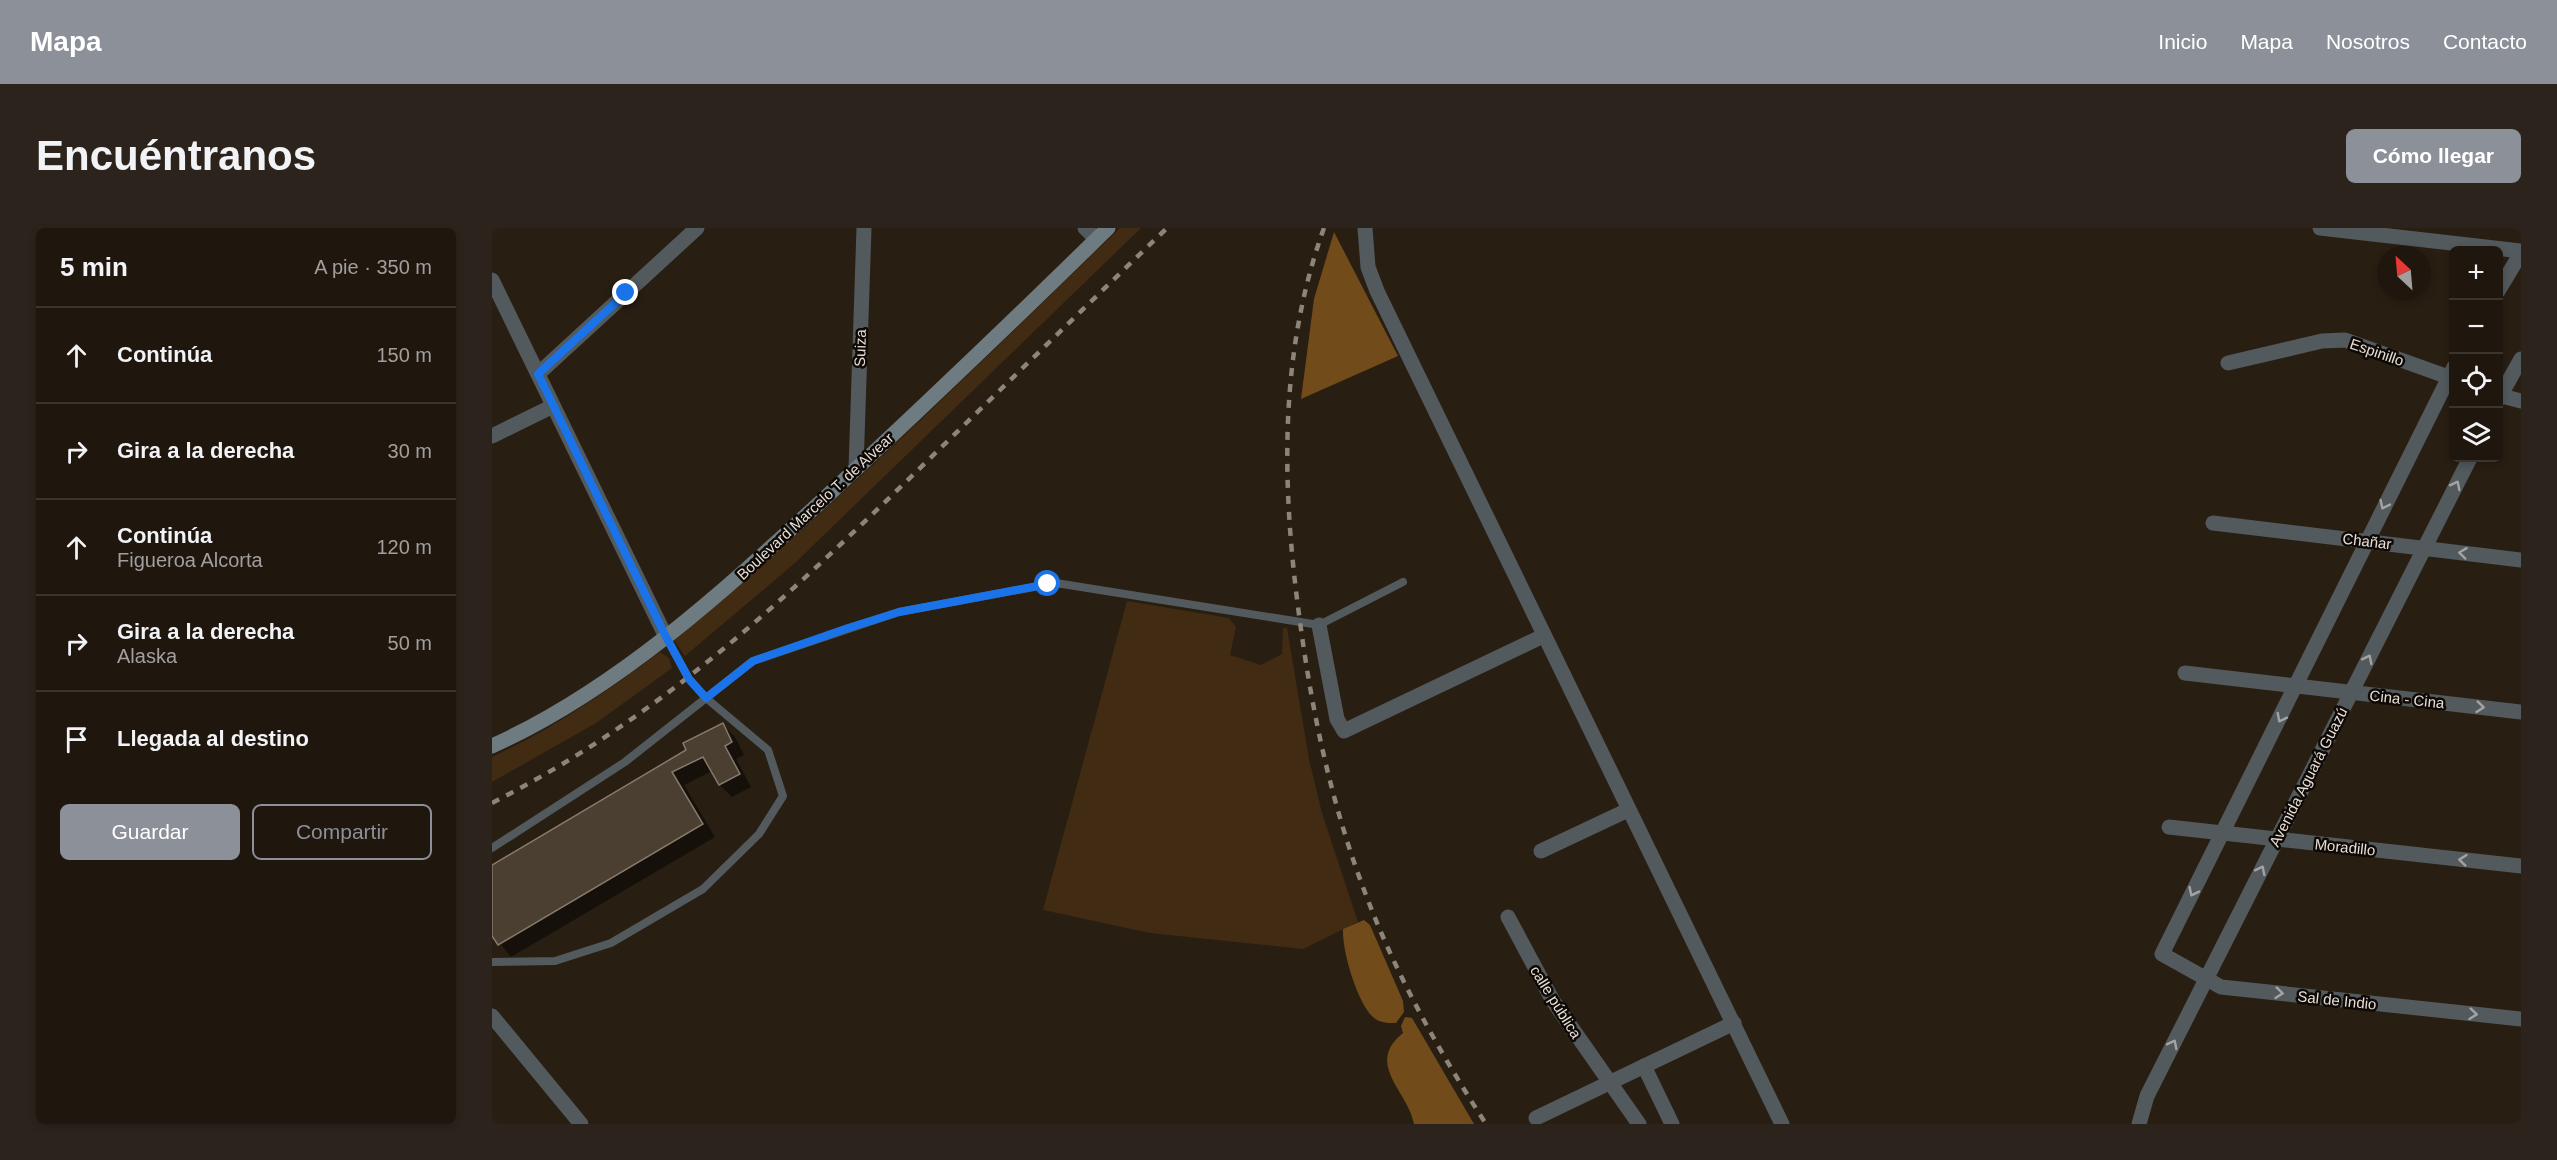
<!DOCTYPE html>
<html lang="es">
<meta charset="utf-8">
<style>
:root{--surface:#1f160e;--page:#2c231c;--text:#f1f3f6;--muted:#a19f9e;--line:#3c352e;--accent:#8c9099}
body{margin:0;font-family:Arial,sans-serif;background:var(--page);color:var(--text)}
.controls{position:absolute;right:18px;top:18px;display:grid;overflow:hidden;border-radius:9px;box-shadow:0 3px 9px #0003}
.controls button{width:54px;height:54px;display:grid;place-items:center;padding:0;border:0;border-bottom:2px solid var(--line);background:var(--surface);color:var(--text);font:30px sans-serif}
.compass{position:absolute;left:1885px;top:18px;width:54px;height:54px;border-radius:50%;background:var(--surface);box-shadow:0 3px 9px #0003;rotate:334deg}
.stop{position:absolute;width:18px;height:18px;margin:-14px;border:4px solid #1a73e8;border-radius:50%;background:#fff}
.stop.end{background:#1a73e8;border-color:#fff;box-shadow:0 2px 6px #0008}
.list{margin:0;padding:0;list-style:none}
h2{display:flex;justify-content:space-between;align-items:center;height:78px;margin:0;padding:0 24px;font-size:26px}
h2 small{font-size:20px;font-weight:400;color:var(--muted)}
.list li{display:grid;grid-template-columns:39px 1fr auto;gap:18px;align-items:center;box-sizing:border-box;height:96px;padding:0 24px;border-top:2px solid var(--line)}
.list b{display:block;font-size:22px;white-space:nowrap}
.list p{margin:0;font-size:20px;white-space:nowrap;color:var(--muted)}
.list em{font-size:20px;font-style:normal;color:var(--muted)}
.actions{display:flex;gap:12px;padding:18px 24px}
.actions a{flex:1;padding:14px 0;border:2px solid var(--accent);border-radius:9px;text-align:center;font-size:21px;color:var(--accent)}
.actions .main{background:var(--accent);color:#fff}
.icon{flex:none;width:33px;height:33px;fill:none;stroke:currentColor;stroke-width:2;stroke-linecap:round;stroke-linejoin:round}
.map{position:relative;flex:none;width:2029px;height:896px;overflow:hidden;border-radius:9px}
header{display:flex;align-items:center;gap:36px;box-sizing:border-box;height:84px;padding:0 30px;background:var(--accent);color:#fff}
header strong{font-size:28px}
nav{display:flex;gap:33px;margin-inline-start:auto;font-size:21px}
.intro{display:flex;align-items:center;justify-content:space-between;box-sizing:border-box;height:144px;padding:0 36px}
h1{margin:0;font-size:42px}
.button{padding:15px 27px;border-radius:9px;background:var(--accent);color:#fff;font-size:21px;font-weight:700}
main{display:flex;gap:36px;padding:0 36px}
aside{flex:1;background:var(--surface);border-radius:9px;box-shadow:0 3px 9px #0003}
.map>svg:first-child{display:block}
.green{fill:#412b13}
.forest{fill:#724b1b}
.shadow{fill:#0007}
.building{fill:#4b3f32;stroke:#877a6c;stroke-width:1.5}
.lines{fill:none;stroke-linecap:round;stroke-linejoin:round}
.lane{stroke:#525a5e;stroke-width:8}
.street{stroke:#525a5e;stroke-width:15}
.secondary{stroke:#6e7b81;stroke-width:15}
.rail{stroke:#8d847a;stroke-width:4.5;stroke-dasharray:8 8;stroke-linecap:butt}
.oneway{stroke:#a4a3a1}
.route{stroke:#1a73e8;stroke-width:8}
.labels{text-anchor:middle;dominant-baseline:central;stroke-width:5;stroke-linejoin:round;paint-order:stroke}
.street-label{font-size:15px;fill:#e7dfd7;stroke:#0e0905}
</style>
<header>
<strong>Mapa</strong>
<nav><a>Inicio</a><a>Mapa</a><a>Nosotros</a><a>Contacto</a></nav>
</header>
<div class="intro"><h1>Encuéntranos</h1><a class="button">Cómo llegar</a></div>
<main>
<aside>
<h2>5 min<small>A pie · 350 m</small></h2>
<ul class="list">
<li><svg class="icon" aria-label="ahead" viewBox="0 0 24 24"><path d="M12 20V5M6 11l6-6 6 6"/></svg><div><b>Continúa</b></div><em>150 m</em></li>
<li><svg class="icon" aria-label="right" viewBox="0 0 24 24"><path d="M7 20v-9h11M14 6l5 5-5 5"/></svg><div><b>Gira a la derecha</b></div><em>30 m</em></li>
<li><svg class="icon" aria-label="ahead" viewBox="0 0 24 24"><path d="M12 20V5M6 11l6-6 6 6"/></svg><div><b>Continúa</b><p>Figueroa Alcorta</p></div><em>120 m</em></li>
<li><svg class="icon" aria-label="right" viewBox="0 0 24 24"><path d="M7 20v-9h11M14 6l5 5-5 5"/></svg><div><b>Gira a la derecha</b><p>Alaska</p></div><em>50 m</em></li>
<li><svg class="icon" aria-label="arrive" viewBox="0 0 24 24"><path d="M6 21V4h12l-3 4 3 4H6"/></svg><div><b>Llegada al destino</b></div></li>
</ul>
<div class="actions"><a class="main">Guardar</a><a>Compartir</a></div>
</aside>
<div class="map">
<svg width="2029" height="896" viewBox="0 0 2029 896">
<rect width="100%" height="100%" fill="#291e12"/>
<g class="green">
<path d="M628,0h21l-346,335 -110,93 -11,-16c157,-128 300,-272 446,-412z"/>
<path d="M635,373l102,17 7,9 -6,28 31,10 21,-11 1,-26h4l22,131 13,54 36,109 -55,27 -153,-16 -107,-23z"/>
<path d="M168,424l9,6 3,10 -76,55 -104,59v-25c59,-27 116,-66 168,-105z"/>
</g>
<g class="forest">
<path d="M842,4l64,124 -97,43 13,-100z"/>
<path d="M872,692l6,5 33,76 1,11 -8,11c-8,0 -17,0 -23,-6 -16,-15 -31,-66 -30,-88z"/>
<path d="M913,789l7,1 62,106h-60c-5,-32 -50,-60 -11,-91l-2,-7z"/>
</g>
<path class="shadow" d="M231,497l12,12 9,18 -8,4 15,28 -19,10 -12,-12 -8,-14 -28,14 31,52 -204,120 -19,-24v-67l196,-115z"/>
<path class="building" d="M231,495l9,19 -7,4 15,28 -21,11 -16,-28 -31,15 31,52 -205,121 -6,-9v-71l194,-115 -3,-7z"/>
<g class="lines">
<g class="lane">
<path d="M0,620l133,-86 128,-101 146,-49 157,-29 263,42 84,-43"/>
<path d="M0,734l63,-1 56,-18 92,-54 56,-55 24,-38 -15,-46 -62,-52 -17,-19 -23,-42"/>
</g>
<g class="street">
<path d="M593,0l11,11"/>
<path d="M873,0l3,39 9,24 405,833"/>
<path d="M1828,0l201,23"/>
<path d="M0,52l173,355"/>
<path d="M2006,63l23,-38"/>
<path d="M1736,135l94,-22 23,-1 109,39"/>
<path d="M1962,139l-292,587 59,33 300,32"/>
<path d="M46,146l159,-146"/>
<path d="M2006,167l23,6"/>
<path d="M2006,172l23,-41"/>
<path d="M0,208l61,-30"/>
<path d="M364,241l8,-241"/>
<path d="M1721,295l308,37"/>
<path d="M827,397l18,94 7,12 199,-95"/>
<path d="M1693,445l336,39"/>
<path d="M1677,599l352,39"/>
<path d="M1049,623l87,-41"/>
<path d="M1016,689l45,84 86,123"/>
<path d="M0,788l89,108"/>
<path d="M1152,838l28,58"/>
<path d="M1044,890l198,-95"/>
<path d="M1647,896l8,-28 323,-638"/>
</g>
<path class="secondary" d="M0,518c126,-57 233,-156 334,-249 95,-88 189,-178 282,-269"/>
<g class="rail">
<path d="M832,0c-47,130 -42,267 -23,401 13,95 34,189 70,279 30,76 71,148 115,216"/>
<path d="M0,575c169,-86 290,-201 424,-331 84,-82 167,-163 251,-244"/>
</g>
</g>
<defs><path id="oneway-chevron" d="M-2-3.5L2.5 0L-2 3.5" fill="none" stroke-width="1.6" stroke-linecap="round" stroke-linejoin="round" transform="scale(1.5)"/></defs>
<g class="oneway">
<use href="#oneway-chevron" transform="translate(1964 257) rotate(-63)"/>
<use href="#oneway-chevron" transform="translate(1892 277) rotate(116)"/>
<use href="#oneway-chevron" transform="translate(1971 325) rotate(-173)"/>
<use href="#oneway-chevron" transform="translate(1876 431) rotate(-63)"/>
<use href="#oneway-chevron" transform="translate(1988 479) rotate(6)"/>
<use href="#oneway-chevron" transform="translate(1789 490) rotate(117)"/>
<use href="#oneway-chevron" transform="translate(1971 632) rotate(-174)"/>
<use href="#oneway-chevron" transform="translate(1769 642) rotate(-63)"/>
<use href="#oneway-chevron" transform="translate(1701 664) rotate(116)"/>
<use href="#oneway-chevron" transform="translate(1787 765) rotate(6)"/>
<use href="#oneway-chevron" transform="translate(1981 786) rotate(6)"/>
<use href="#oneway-chevron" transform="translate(1681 816) rotate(-63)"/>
</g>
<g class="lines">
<path class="route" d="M134,65l-88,81 127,261 24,44 17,19 47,-37 95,-33 51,-16 149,-28"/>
</g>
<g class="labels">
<g class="street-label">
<text transform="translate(368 120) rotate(-88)">Suiza</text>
<text transform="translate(1885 124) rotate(19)">Espinillo</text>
<text transform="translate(323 278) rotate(-43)">Boulevard Marcelo T. de Alvear</text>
<text transform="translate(1875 313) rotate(7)">Chañar</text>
<text transform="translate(1915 471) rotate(6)">Cina - Cina</text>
<text transform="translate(1816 549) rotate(-63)">Avenida Aguará Guazú</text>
<text transform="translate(1853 619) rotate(6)">Moradillo</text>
<text transform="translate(1845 772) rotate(6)">Sal de Indio</text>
<text transform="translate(1064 774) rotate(58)">calle pública</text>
</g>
</g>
</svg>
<div class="controls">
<button>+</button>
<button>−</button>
<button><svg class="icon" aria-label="locate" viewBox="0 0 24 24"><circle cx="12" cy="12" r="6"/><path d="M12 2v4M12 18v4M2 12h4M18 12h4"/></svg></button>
<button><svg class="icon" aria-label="layers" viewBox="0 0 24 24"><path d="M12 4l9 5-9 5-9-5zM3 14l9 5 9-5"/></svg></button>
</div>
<svg class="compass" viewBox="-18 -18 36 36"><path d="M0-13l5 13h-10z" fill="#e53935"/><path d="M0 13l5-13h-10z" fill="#a19f9e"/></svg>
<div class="stop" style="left:556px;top:356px"></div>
<div class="stop end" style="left:134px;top:65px"></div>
</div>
</main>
